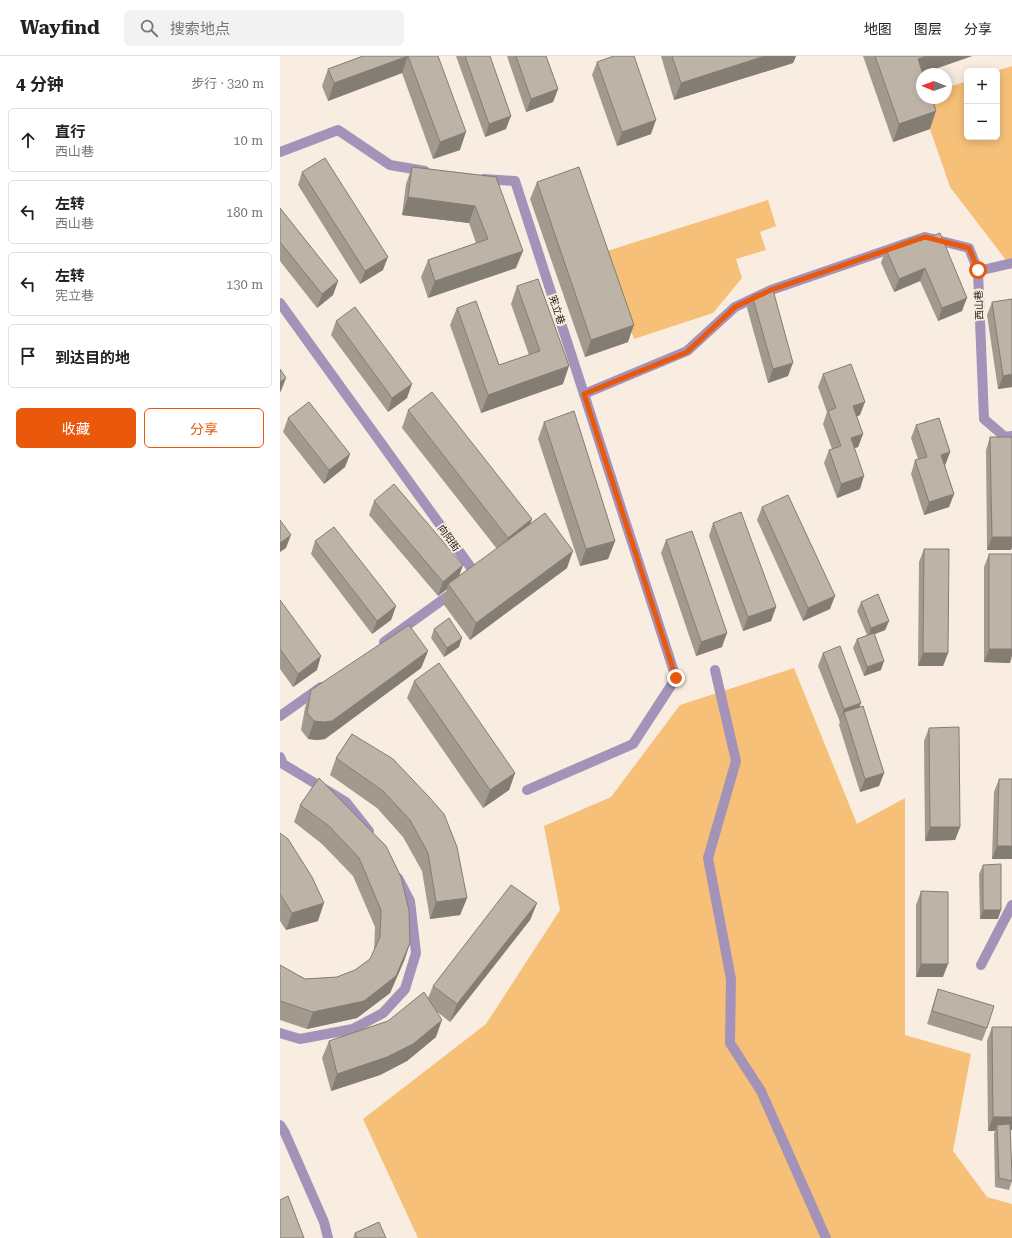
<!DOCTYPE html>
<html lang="zh">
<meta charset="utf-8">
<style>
:root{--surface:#fff;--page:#f2f2f2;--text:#222;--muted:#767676;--line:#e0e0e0;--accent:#ea580c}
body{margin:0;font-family:"Roboto Serif","Noto Sans SC",serif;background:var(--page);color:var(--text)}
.controls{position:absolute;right:12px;top:12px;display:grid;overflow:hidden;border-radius:6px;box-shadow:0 2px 10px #0003}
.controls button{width:36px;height:36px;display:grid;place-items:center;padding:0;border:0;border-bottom:1px solid var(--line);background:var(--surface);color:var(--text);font:20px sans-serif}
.compass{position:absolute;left:636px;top:12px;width:36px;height:36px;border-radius:50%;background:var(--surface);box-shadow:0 2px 10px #0003;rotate:271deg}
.stop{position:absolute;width:12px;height:12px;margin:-9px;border:3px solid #ea580c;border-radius:50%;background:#fff}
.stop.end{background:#ea580c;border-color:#fff;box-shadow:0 1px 4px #0008}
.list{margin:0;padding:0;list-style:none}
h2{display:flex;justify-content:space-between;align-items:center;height:52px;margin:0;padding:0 16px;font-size:17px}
h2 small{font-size:13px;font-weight:400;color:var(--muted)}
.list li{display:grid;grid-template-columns:26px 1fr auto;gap:12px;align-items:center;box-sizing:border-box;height:64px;margin:0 8px 8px;padding:0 8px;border:1px solid var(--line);border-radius:6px}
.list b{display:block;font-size:15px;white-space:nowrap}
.list p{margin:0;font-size:13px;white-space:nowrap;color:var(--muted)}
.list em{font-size:13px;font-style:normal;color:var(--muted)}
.actions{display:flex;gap:8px;padding:12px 16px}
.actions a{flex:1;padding:9px 0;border:1px solid var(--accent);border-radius:6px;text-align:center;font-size:14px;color:var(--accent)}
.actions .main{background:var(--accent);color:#fff}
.icon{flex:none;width:22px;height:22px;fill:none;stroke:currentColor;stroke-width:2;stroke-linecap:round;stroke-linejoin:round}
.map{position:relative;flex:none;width:732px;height:1182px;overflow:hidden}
header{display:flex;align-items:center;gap:24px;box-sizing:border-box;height:56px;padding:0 20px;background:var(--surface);border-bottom:1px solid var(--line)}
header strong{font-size:19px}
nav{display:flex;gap:22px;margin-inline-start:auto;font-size:14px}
.search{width:280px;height:36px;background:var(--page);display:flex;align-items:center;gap:10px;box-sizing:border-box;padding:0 14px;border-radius:6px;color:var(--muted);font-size:15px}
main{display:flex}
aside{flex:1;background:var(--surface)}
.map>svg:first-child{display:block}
.green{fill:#f6c078}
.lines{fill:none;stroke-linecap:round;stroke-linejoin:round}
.minor{stroke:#a393b9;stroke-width:10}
.wall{fill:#a39a8f}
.shaded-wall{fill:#847d74}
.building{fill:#bdb3a6;stroke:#847d74}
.route{stroke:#ea580c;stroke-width:5}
.labels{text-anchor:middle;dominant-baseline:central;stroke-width:4;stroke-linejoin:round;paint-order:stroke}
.street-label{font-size:10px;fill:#1d1914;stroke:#f8ede0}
</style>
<header>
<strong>Wayfind</strong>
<div class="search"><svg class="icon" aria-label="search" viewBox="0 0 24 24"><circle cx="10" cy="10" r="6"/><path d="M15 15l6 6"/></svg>搜索地点</div>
<nav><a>地图</a><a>图层</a><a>分享</a></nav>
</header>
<main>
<aside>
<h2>4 分钟<small>步行 · 320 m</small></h2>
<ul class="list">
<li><svg class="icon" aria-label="ahead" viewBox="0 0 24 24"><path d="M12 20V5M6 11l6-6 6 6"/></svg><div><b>直行</b><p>西山巷</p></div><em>10 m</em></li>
<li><svg class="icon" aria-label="left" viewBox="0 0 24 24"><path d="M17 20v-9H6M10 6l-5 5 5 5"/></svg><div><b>左转</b><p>西山巷</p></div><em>180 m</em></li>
<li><svg class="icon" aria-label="left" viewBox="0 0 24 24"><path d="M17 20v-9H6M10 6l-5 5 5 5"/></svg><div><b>左转</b><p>宪立巷</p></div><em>130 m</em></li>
<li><svg class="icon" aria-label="arrive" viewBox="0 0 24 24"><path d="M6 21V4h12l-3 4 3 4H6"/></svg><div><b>到达目的地</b></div></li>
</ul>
<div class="actions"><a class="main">收藏</a><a>分享</a></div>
</aside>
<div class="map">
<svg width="732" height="1182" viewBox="0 0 732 1182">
<rect width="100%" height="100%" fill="#f8ede0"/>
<g class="green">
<path d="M732,10v192l-6,2 -56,-73 -31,-90 3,1h24v-10l21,-7v56h30v-66h-1z"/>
<path d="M488,144l8,26 -16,6 6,18 -30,9 6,19 -29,35 -79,26 -30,-87z"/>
<path d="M514,612l63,156 48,-26v237l66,19 -18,97 34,46 25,7v34h-594l-55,-119 123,-95 74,-114 -16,-84 67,-29 69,-92z"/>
</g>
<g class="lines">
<g class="minor">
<path d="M0,96l58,-22 52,35 35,6"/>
<path d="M204,123l31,2 161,497 -43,66 -106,46"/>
<path d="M698,215l34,-8"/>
<path d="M0,247l197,273 -3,2"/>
<path d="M304,338l103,-43 48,-44 36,-17 154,-53 44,11 9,23 6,148 21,18 7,-1"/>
<path d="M104,586l68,-49"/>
<path d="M435,614l21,91 -28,97 23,121 -1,64 31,48 65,147"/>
<path d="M0,660l41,-29"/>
<path d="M0,701l3,7 63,38 23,29"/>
<path d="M701,909l31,-60"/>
<path d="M0,977l20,6 53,-10 30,-16 22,-24 11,-36 -6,-52 -12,-23"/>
<path d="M0,1069l5,8 39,89 4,16"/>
</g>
</g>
<g class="wall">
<path d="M83,0h75l22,94 -27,9 -31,-86 -74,28 -6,-15 6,-17z"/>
<path d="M176,0h34l16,73 -21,8z"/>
<path d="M227,0h39l12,33 -5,13 -27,10z"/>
<path d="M381,0h135l-3,7 -119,37z"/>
<path d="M583,0h109l-49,17 7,56 -37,13z"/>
<path d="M317,6l54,72 -34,12 -25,-71z"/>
<path d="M132,111l84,10 20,91 -88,30 -7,-21 7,-17 48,-17 -7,-20 -67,-8 4,-31z"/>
<path d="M22,116l81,98 -23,14 -62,-99z"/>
<path d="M257,126l91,160 -43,15 -55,-158z"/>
<path d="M0,152l58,73 -5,14 -16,13 -37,-47z"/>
<path d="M640,185l42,70 -24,10 -18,-40 -26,11 -13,-29 5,-14z"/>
<path d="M237,230l46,98 -82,29 -31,-88 7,-17 42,57 30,-10 -18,-51z"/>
<path d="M472,239l36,81 -20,7 -21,-75z"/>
<path d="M712,246l20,85 -14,2 -11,-74z"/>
<path d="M56,265l71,77 -19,14 -57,-77z"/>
<path d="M543,318l37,41 -4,2 7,17 -5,13 -4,1 6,41 -23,9 -13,-35 5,-13 3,-1 -9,-25 4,-12 -9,-25z"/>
<path d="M128,354l124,109 -2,5 37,44 -97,72 -28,-38 5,-13 -9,7 -69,-81 5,-14 89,64 -4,11 38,-27 -95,-121z"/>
<path d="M8,362l62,36 -5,13 -21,17 -41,-52z"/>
<path d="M264,366l71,119 -7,18 -28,7 -42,-127z"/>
<path d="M636,369l34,27 -5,14 9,28 -5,13 -25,8 -13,-41 4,-14 3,-1 -7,-21z"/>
<path d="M710,381h22v110l-1,3h-24l-1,-100z"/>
<path d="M482,451l68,102 -27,12 -46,-101z"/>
<path d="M433,467l63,84 -5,14 -28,10 -34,-95z"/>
<path d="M386,484l56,107 -26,9 -35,-103z"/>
<path d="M35,485l81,65 -5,14 -19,14 -61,-80z"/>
<path d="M644,493l24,104 -5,13h-25l1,-104z"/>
<path d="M709,498l21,109 -26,-1v-95z"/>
<path d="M0,544l37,70 -24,17 -13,-18z"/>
<path d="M581,546l28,19 -4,9 -11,4 7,36 -17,6 -11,-28 4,-9 10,-4 -10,-24z"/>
<path d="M154,573l25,18 -15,10 -13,-19z"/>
<path d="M148,595l-7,17 -96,71 -8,1 -9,-1 -7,-9 4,-22 6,-18z"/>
<path d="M543,597l37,54 24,66 -5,13 -19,6 -21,-67 1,-3 -22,-56z"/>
<path d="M134,625l101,92 -6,17 -26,18 -76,-110z"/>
<path d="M649,672l31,99 -5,13 -30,1 -1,-100z"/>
<path d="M72,678l115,164 -7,17 -30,4 -8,-48 -19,-34 -26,-29 -47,-33 6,-17z"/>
<path d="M39,722l91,165 -6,18 -14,32 -33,25 -50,11 -27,-9v-55l25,14 32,-2 18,-7 15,-11 4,-7 1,-25 -22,-51 -31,-32 -28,-22 6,-17z"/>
<path d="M719,723h13v80h-20l2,-67z"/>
<path d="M0,777l38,88 -32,9 -6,-9z"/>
<path d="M703,809l15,54h-18l-1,-45z"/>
<path d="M641,835l22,86h-27v-72z"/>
<path d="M257,847l-7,17 -80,102 -14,-11v26l-29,24 -27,14 -49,16 -9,-33 7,-17 59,-20 40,-23 5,-12z"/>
<path d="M658,933l49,39 -5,13 -55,-17z"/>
<path d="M712,971h20v103h-2l2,51 -3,9 -14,-3 -1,-53 1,-3h-7l-1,-90z"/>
<path d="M75,1177l31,5h-33z"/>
</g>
<g class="shaded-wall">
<path d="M128,0l-6,17 -74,28 6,-18z"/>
<path d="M485,0h31l-3,7 -119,37 7,-17z"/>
<path d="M648,0h44l-60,21 6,-18z"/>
<path d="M278,33l-5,13 -27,10 5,-13z"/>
<path d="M656,55l-6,18 -37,13 6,-18z"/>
<path d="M231,60l-5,13 -21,8 4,-13z"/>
<path d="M376,64l-5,14 -34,12 5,-14z"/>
<path d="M186,76l-6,18 -27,9 7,-17z"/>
<path d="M128,141l67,9 -6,17 -67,-8z"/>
<path d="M243,195l-7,17 -88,30 7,-17z"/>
<path d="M108,201l-5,13 -23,14 5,-13z"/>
<path d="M645,212l-5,13 -26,11 5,-13z"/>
<path d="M58,225l-5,14 -16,13 5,-14z"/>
<path d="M687,242l-5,13 -24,10 4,-13z"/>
<path d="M354,269l-6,17 -43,15 6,-17z"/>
<path d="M513,307l-5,13 -20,7 5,-14z"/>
<path d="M289,310l-6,18 -82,29 7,-18z"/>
<path d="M732,318v13l-14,2 5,-13z"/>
<path d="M6,322l-5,13 -1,1v-10z"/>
<path d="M132,328l-5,14 -19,14 4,-14z"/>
<path d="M585,346l-5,13 -12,5 5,-14z"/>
<path d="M583,378l-5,13 -12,4 5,-13z"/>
<path d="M670,396l-5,13 -9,3 5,-13z"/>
<path d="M70,398l-5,13 -21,17 5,-14z"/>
<path d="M584,420l-4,13 -23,9 4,-14z"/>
<path d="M674,438l-5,13 -25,8 5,-13z"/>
<path d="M252,463l-7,17 -23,19 6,-17z"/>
<path d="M11,479l-5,13 -6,4v-9z"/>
<path d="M712,481h20v10l-1,3h-24z"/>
<path d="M335,485l-7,18 -28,7 6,-17z"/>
<path d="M293,495l-6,17 -97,72 6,-17z"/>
<path d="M183,509l-5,14 -10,5 -1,5 -9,7 5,-14z"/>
<path d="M555,540l-5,13 -27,12 5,-13z"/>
<path d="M116,550l-5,14 -19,14 5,-13z"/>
<path d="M496,551l-5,14 -28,10 5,-14z"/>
<path d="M609,565l-4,9 -17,7 3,-9z"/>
<path d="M447,577l-5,14 -26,9 5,-14z"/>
<path d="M182,582l-3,9 -15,10 3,-9z"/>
<path d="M709,593h23v7l-2,7 -26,-1z"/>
<path d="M148,595l-7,17 -96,71 -8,1 -9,-1 6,-18z"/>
<path d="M643,597h25l-5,13h-25z"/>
<path d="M41,600l-4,14 -24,17 5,-13z"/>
<path d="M604,605l-3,9 -17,6 3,-9z"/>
<path d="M581,647l-5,13 -12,-4 -5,11 5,-14z"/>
<path d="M235,717l-6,17 -26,18 7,-18z"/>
<path d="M604,717l-5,13 -19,6 5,-13z"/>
<path d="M650,771h30l-5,13 -30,1z"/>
<path d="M717,790h15v13h-20z"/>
<path d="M187,842l-7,17 -30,4 6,-17z"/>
<path d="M44,847l-6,18 -32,9 6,-17z"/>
<path d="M257,847l-7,17 -80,102 7,-18z"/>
<path d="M703,854h18l-3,9h-18z"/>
<path d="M130,887l-6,18 -14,32 -33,25 -50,11 6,-17z"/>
<path d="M641,908h27l-5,13h-27z"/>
<path d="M162,964l-6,17 -29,24 -27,14 -49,16 6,-17z"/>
<path d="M713,1061h19v13l-15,1v-6l-2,6h-7z"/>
</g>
<g class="building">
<path d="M83,0h45l-74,27 -6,-14z"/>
<path d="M128,0h30l28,76 -26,10z"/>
<path d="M185,0h25l21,60 -22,8z"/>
<path d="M236,0h30l12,33 -27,10z"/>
<path d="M334,0h20l22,64 -34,12 -25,-70z"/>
<path d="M392,0h93l-84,27z"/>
<path d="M595,0h53l-10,3 5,15h-1v24h10l4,13 -37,13z"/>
<path d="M45,102l63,99 -23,14 -63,-99z"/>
<path d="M132,111l84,10 27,74 -88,30 -7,-21 60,-21 -13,-33 -67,-9z"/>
<path d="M299,111l55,158 -43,15 -54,-158z"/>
<path d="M0,152l58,73 -16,13 -42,-52z"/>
<path d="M660,177l27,65 -25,10 -17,-40 -26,11 -13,-30 32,-13 2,5z"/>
<path d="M258,223l31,87 -81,29 -31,-87 19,-7 23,64 41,-14 -23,-65z"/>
<path d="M493,234l20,73 -20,6 -21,-74z"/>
<path d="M732,243v75l-9,2 -11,-74z"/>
<path d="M75,251l57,77 -20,14 -56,-77z"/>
<path d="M571,308l14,38 -12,4 10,28 -12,4 13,38 -23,8 -12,-34 12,-4 -13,-35 8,-3 -13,-34z"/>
<path d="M0,313l6,9 -6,4z"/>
<path d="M152,336l100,127 -24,19 -100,-128z"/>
<path d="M29,346l41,52 -21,16 -41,-52z"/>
<path d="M294,355l41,130 -29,8 -42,-127z"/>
<path d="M659,362l11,34 -9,3 13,39 -25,8 -14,-42 12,-3 -11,-32z"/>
<path d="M710,381h22v100h-20z"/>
<path d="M114,428l69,81 -20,17 -69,-81z"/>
<path d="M508,439l47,101 -27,12 -46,-101z"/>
<path d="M461,456l35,95 -28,10 -35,-94z"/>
<path d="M265,457l28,38 -97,72 -28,-39z"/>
<path d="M0,464l11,15 -11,8z"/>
<path d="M54,471l62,79 -19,15 -62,-80z"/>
<path d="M412,475l35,102 -26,9 -35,-102z"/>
<path d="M644,493h25l-1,104h-25z"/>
<rect x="709" y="498" width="23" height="95"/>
<path d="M598,538l11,27 -18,7 -10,-26z"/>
<path d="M0,544l41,56 -23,18 -18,-25z"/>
<path d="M169,562l13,20 -15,10 -13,-19z"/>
<path d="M129,569l19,26 -96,70 -8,1 -10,-1 -7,-8 4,-23z"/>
<path d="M594,577l10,28 -17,6 -10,-28z"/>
<path d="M560,590l21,57 -17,6 -21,-56z"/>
<path d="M159,607l76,110 -25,17 -76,-109z"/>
<path d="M583,650l21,67 -19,6 -21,-67z"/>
<path d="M679,671l1,100h-30l-1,-99z"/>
<path d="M72,678l41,25 36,38 15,17 13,33 10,51 -31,4 -8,-49 -18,-33 -27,-29 -47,-33z"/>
<path d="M39,722l67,68 15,31 8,33 1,33 -14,33 -32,25 -51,11 -33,-11v-36l25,14 32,-2 18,-7 15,-11 10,-22 1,-27 -22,-52 -30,-32 -29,-21z"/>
<path d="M719,723h13v67h-15z"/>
<path d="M0,777l8,6 24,38 12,26 -32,10 -12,-19z"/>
<path d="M721,808v46h-18v-45z"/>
<path d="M231,829l26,18 -80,101 -24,-18z"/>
<path d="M641,835l27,1v72h-27z"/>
<path d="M658,933l56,17 -7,22 -55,-17z"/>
<path d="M144,936l18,28 -29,24 -26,13 -50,17 -8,-33 59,-20z"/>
<path d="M712,971h20v90h-19z"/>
<path d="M730,1068l2,52v5l-13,-3 -2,-53z"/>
<path d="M8,1140l16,42h-24v-38z"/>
<path d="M99,1166l7,16h-29l-2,-5z"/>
</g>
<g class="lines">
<path class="route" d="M396,622l-92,-284 103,-42 48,-45 36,-17 154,-53 44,11 9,22"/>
</g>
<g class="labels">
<g class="street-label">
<text transform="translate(699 249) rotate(-92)">西山巷</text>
<text transform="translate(277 254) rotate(72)">宪立巷</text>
<text transform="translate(169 482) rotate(54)">向阳街</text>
</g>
</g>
</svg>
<div class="controls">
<button>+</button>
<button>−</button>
</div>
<svg class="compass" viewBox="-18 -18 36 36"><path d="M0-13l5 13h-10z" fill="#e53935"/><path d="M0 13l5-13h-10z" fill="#767676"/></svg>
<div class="stop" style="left:698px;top:214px"></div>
<div class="stop end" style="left:396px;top:622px"></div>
</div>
</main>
